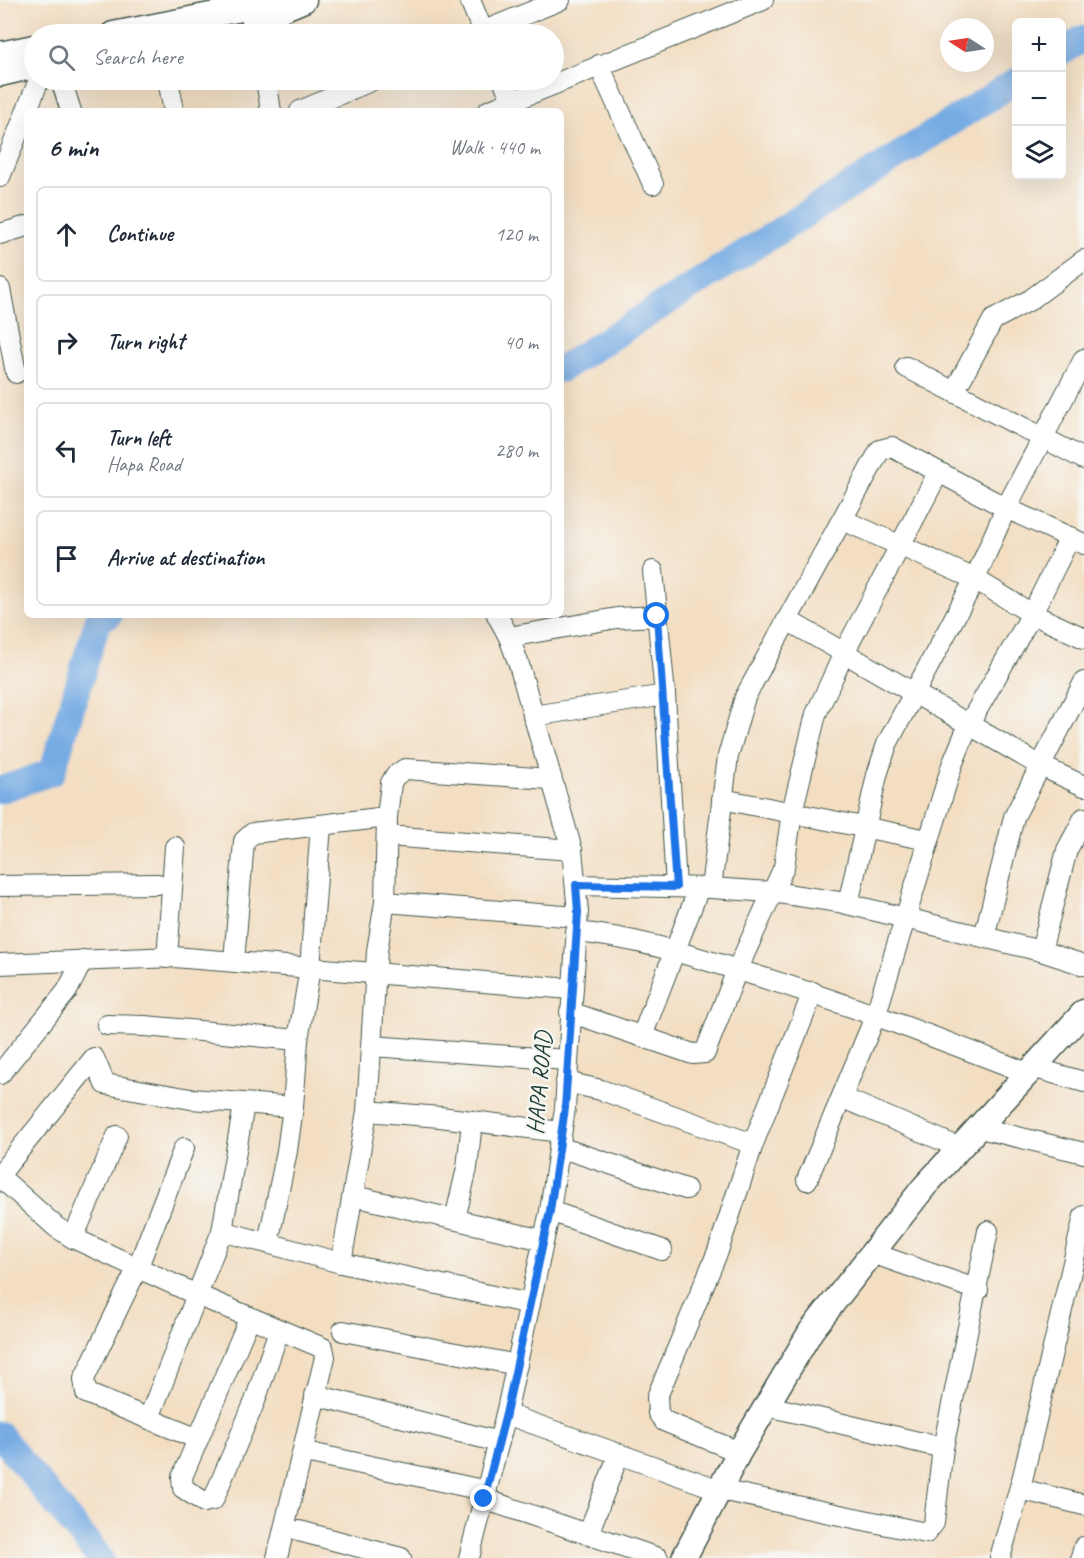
<!DOCTYPE html>
<meta charset="utf-8">
<style>
:root{--surface:#fff;--page:#f6f6f7;--text:#1f2937;--muted:#747a83;--line:#e0e1e3}
body{margin:0;font-family:Caveat,sans-serif;background:var(--page);color:var(--text)}
.controls{position:absolute;right:18px;top:18px;display:grid;overflow:hidden;border-radius:9px;box-shadow:0 6px 24px #0002}
.controls button{width:54px;height:54px;display:grid;place-items:center;padding:0;border:0;border-bottom:2px solid var(--line);background:var(--surface);color:var(--text);font:30px sans-serif}
.compass{position:absolute;left:940px;top:18px;width:54px;height:54px;border-radius:50%;background:var(--surface);box-shadow:0 6px 24px #0002;rotate:282deg}
.stop{position:absolute;width:18px;height:18px;margin:-14px;border:4px solid #1a73e8;border-radius:50%;background:#fff}
.stop.end{background:#1a73e8;border-color:#fff;box-shadow:0 2px 6px #0008}
.list{margin:0;padding:0;list-style:none}
h2{display:flex;justify-content:space-between;align-items:center;height:78px;margin:0;padding:0 24px;font-size:26px}
h2 small{font-size:20px;font-weight:400;color:var(--muted)}
.list li{display:grid;grid-template-columns:39px 1fr auto;gap:18px;align-items:center;box-sizing:border-box;height:96px;margin:0 12px 12px;padding:0 12px;border:2px solid var(--line);border-radius:9px}
.list b{display:block;font-size:22px;white-space:nowrap}
.list p{margin:0;font-size:20px;white-space:nowrap;color:var(--muted)}
.list em{font-size:20px;font-style:normal;color:var(--muted)}
.icon{flex:none;width:33px;height:33px;fill:none;stroke:currentColor;stroke-width:2;stroke-linecap:round;stroke-linejoin:round}
.map{position:relative;flex:none;width:1084px;height:1558px;overflow:hidden}
.search{position:absolute;background:var(--surface);box-shadow:0 6px 24px #0002;left:24px;top:24px;width:540px;height:66px;display:flex;align-items:center;gap:15px;box-sizing:border-box;padding:0 21px;border-radius:33px;color:var(--muted);font-size:22px}
.panel{position:absolute;background:var(--surface);box-shadow:0 6px 24px #0002;left:24px;top:108px;width:540px;height:510px;border-radius:9px}
.map>svg:first-child{display:block}
.lines{fill:none;stroke-linecap:round;stroke-linejoin:round}
.river{stroke:#76abe3;stroke-width:27}
.minor-casing{stroke:#3f5549;stroke-width:22}
.major-casing{stroke:#3f5549;stroke-width:27}
.minor{stroke:#fff;stroke-width:20}
.major{stroke:#fff;stroke-width:24}
.route{stroke:#1a73e8;stroke-width:8}
.labels{text-anchor:middle;dominant-baseline:central;stroke-width:5;stroke-linejoin:round;paint-order:stroke}
.street-label{font-size:24px;fill:#1f3d34;stroke:#f6f6f2}
</style>
<div class="map">
<svg width="1084" height="1558" viewBox="0 0 1084 1558">
<rect width="100%" height="100%" fill="#f6f6f2"/>
<filter id="ink" filterUnits="userSpaceOnUse"><feTurbulence type="fractalNoise" baseFrequency=".0167" numOctaves="2"/><feDisplacementMap in="SourceGraphic" scale="12" xChannelSelector="R" yChannelSelector="G"/><feConvolveMatrix kernelMatrix="1 2 1 2 8 2 1 2 1" color-interpolation-filters="sRGB"/></filter>
<filter id="wash" filterUnits="userSpaceOnUse"><feTurbulence type="fractalNoise" baseFrequency=".008" numOctaves="4" result="noise"/><feDisplacementMap in="SourceGraphic" scale="24" xChannelSelector="R" yChannelSelector="G"/><feGaussianBlur stdDeviation="1.35" result="paint"/><feColorMatrix in="noise" values="0 0 0 0 0 0 0 0 0 0 0 0 0 0 0 0 0 1.4 0 .05"/><feComposite in="paint" operator="in"/></filter>
<g filter="url(#wash)">
<rect width="100%" height="100%" fill="#f3dec2"/>
<g class="lines">
<g class="river">
<path d="M1062,52l22,-14"/>
<path d="M561,369l455,-288"/>
<path d="M0,790l52,-18 46,-152 11,-5"/>
<path d="M0,1435l100,123"/>
</g>
</g>
</g>
<g filter="url(#ink)">
<g class="lines">
<defs>
<g id="minor">
<path d="M470,0l14,34"/>
<path d="M477,34l83,-34"/>
<path d="M599,65l54,119"/>
<path d="M61,80l10,31"/>
<path d="M168,80l6,31"/>
<path d="M266,80l5,31"/>
<path d="M503,80l14,30"/>
<path d="M300,111l73,-31"/>
<path d="M488,111l275,-111"/>
<path d="M0,177l39,-97"/>
<path d="M0,234l27,-8"/>
<path d="M0,289l16,84"/>
<path d="M906,367l178,92"/>
<path d="M954,392l39,-72 37,-20 54,-40"/>
<path d="M843,520l132,59 57,35 52,24"/>
<path d="M653,571l12,124 11,192"/>
<path d="M787,620l254,146 43,20"/>
<path d="M509,637l108,-19 40,-2"/>
<path d="M533,716l132,-21"/>
<path d="M722,799l206,41"/>
<path d="M387,836l185,14"/>
<path d="M576,885l135,3 61,4 67,10 202,49 43,14"/>
<path d="M0,886l158,-2"/>
<path d="M711,888l17,-132 17,-59 135,-247 12,-3 114,61 78,36"/>
<path d="M385,902l192,15"/>
<path d="M848,904l29,-129 10,-31 88,-165 31,-71 78,-149"/>
<path d="M576,932c56,5 111,22 165,39 98,29 193,66 289,103"/>
<path d="M984,937l30,-120 70,-135"/>
<path d="M1041,951l26,-101 17,-32"/>
<path d="M167,958l8,-111"/>
<path d="M234,961l10,-120 9,-8 134,-16"/>
<path d="M0,964l174,-7 397,32"/>
<path d="M570,1012l123,42 12,-1 32,-83 47,-103 8,-55 24,-98 28,-61 94,-180"/>
<path d="M107,1025l38,1 153,14"/>
<path d="M642,1036l57,-148"/>
<path d="M372,1046l195,14"/>
<path d="M1035,1068l49,14"/>
<path d="M0,1074l67,-83 16,-31"/>
<path d="M566,1082l35,8 152,54"/>
<path d="M843,1098l117,50"/>
<path d="M367,1111l73,6 121,15"/>
<path d="M980,1128l104,25"/>
<path d="M559,1147l127,42"/>
<path d="M184,1148l-47,121 -53,110 2,14 112,46"/>
<path d="M0,1174l94,-116 11,26 86,15 102,8"/>
<path d="M0,1177l56,50 17,11 124,57 126,53 2,9 -48,201"/>
<path d="M807,1180l68,-163 77,-252 17,-41 63,-110 38,-77"/>
<path d="M354,1196l189,44"/>
<path d="M550,1211l112,39"/>
<path d="M455,1219l12,-51 5,-46"/>
<path d="M222,1231l119,32 189,41"/>
<path d="M73,1238l44,-102"/>
<path d="M268,1243l19,-92 6,-44 5,-67 12,-72 11,-143"/>
<path d="M872,1253l106,37"/>
<path d="M341,1263l26,-152 10,-160 8,-49 2,-85 4,-34 4,-7 10,-7 145,10"/>
<path d="M250,1317l-68,160 1,11 21,14 9,-2 42,-99 24,-71"/>
<path d="M343,1331l174,34"/>
<path d="M315,1395l184,47"/>
<path d="M768,1406l175,42"/>
<path d="M506,1414l214,76 206,43 8,-10 9,-75 45,-217"/>
<path d="M149,1418l73,-187 22,-126"/>
<path d="M739,1452l-75,-31 -6,-8 -1,-16 61,-146 35,-107 60,-152"/>
<path d="M310,1453l177,38"/>
<path d="M1020,1489l64,16"/>
<path d="M484,1499l174,59"/>
<path d="M299,1531l102,27"/>
<path d="M588,1534l31,-80"/>
<path d="M469,1558l37,-144 44,-203 15,-103 13,-196 -6,-62 -53,-185 -10,-28 -12,-22"/>
<path d="M1000,1558l23,-82 61,-260"/>
<path d="M1081,1558l3,-11"/>
</g>
<g id="major">
<path d="M254,21l50,-21"/>
<path d="M113,34l144,-28 12,-6"/>
<path d="M0,54l34,-7"/>
<path d="M0,74l34,-8"/>
<path d="M684,1558l55,-106 72,-121 113,-144 160,-175"/>
</g>
</defs>
<use href="#minor" class="minor-casing"/>
<use href="#major" class="major-casing"/>
<use href="#minor" class="minor"/>
<use href="#major" class="major"/>
</g>
</g>
<g class="lines" filter="url(#ink)">
<path class="route" d="M484,1499l22,-85 44,-203 15,-103 13,-196 -2,-27 100,2 -19,-271"/>
</g>
<g class="labels">
<g class="street-label">
<text transform="translate(539 1083) rotate(-85)">HAPA ROAD</text>
</g>
</g>
</svg>
<div class="controls">
<button>+</button>
<button>−</button>
<button><svg class="icon" aria-label="layers" viewBox="0 0 24 24"><path d="M12 4l9 5-9 5-9-5zM3 14l9 5 9-5"/></svg></button>
</div>
<svg class="compass" viewBox="-18 -18 36 36"><path d="M0-13l5 13h-10z" fill="#e53935"/><path d="M0 13l5-13h-10z" fill="#747a83"/></svg>
<div class="stop" style="left:657px;top:616px"></div>
<div class="stop end" style="left:484px;top:1499px"></div>
<div class="search"><svg class="icon" aria-label="search" viewBox="0 0 24 24"><circle cx="10" cy="10" r="6"/><path d="M15 15l6 6"/></svg>Search here</div>
<section class="panel">
<h2>6 min<small>Walk · 440 m</small></h2>
<ul class="list">
<li><svg class="icon" aria-label="ahead" viewBox="0 0 24 24"><path d="M12 20V5M6 11l6-6 6 6"/></svg><div><b>Continue</b></div><em>120 m</em></li>
<li><svg class="icon" aria-label="right" viewBox="0 0 24 24"><path d="M7 20v-9h11M14 6l5 5-5 5"/></svg><div><b>Turn right</b></div><em>40 m</em></li>
<li><svg class="icon" aria-label="left" viewBox="0 0 24 24"><path d="M17 20v-9H6M10 6l-5 5 5 5"/></svg><div><b>Turn left</b><p>Hapa Road</p></div><em>280 m</em></li>
<li><svg class="icon" aria-label="arrive" viewBox="0 0 24 24"><path d="M6 21V4h12l-3 4 3 4H6"/></svg><div><b>Arrive at destination</b></div></li>
</ul>
</section>
</div>
